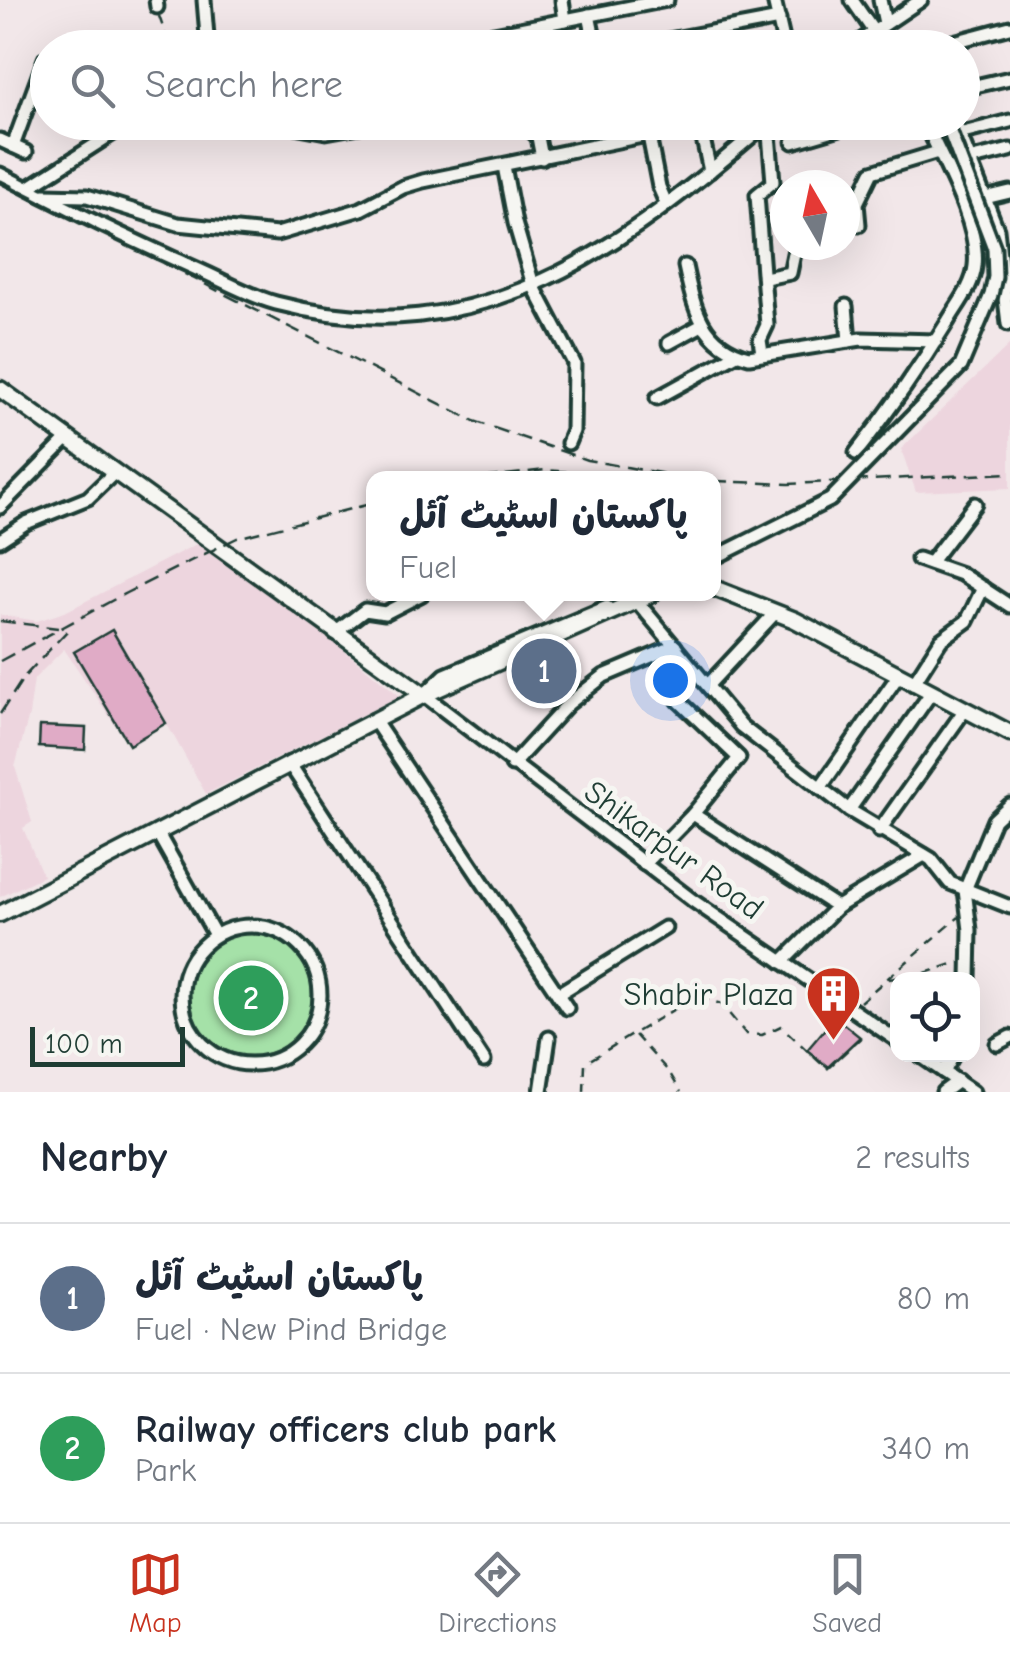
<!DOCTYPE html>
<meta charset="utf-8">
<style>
:root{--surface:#fff;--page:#f6f6f7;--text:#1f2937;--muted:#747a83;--line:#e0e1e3;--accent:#c8321e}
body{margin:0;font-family:"Comic Neue","Playpen Sans Arabic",sans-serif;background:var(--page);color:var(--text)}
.controls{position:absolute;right:30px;bottom:30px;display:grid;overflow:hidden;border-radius:20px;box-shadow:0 10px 40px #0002}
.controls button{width:90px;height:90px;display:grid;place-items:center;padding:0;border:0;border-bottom:2px solid var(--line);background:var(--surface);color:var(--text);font:50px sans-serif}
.compass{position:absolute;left:770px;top:170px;width:90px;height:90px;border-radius:50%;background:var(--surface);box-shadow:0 10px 40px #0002;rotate:351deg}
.scale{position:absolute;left:30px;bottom:25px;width:155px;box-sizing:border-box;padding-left:10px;border:5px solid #1f3d34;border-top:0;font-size:28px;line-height:35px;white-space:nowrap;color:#1f3d34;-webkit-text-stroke:8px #f6f6f2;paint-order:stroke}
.you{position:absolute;left:670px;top:680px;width:35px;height:35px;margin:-25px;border:8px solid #fff;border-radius:50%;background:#1a73e8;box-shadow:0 0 0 15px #1a73e833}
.badge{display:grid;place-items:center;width:65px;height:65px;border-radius:50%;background:var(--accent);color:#fff;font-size:32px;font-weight:700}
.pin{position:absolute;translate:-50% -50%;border:5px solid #fff;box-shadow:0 2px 10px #0006}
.popup{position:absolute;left:366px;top:471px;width:355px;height:130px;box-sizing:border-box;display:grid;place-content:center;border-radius:20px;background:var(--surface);filter:drop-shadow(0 2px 8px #0005);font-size:32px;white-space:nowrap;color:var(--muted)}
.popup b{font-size:38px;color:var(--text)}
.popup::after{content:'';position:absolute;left:50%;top:100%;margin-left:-20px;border:20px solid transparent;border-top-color:var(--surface)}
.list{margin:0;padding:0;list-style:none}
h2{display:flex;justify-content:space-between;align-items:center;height:130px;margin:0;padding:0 40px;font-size:42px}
h2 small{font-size:32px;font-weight:400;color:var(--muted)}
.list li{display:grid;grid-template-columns:65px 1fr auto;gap:30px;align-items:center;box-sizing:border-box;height:150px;padding:0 40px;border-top:2px solid var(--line)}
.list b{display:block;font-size:38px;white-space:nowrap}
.list p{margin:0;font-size:32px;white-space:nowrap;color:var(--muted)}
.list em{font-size:32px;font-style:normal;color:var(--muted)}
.icon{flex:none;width:55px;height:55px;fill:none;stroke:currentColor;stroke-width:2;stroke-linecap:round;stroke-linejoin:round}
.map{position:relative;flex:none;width:1010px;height:1092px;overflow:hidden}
.search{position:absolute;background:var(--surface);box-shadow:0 10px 40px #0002;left:30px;right:30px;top:30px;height:110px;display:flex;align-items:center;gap:25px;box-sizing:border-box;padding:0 35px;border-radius:55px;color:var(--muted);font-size:38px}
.sheet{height:430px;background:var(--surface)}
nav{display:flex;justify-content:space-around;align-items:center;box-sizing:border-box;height:140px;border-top:2px solid var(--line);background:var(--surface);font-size:28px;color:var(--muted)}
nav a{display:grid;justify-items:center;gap:5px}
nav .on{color:var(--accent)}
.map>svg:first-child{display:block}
.built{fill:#edd5de}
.green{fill:#a5e1a8;stroke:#628f6e;stroke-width:2.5}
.building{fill:#e0abc6;stroke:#1f3d34;stroke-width:2.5}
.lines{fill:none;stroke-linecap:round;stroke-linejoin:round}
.minor-casing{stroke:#1f3d34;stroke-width:19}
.major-casing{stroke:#1f3d34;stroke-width:21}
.path{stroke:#1f3d34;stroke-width:2.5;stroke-dasharray:10 8;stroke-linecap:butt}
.minor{stroke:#f6f6f2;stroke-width:11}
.major{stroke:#f6f6f2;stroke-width:14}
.rail{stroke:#1f3d34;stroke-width:2.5;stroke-dasharray:15 8;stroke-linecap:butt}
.minor-bridge-casing{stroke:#1f3d34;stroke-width:19;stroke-linecap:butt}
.minor-bridge{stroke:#f6f6f2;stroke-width:11}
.labels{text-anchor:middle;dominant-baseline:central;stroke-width:10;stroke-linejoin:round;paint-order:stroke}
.street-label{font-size:32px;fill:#1f3d34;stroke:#f6f6f2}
.poi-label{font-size:32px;fill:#1f3d34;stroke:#f6f6f2;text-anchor:end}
</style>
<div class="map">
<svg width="1010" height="1092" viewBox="0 0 1010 1092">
<rect width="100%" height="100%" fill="#f2e7e9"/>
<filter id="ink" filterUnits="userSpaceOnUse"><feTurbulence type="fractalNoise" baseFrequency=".01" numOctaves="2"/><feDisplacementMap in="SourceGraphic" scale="20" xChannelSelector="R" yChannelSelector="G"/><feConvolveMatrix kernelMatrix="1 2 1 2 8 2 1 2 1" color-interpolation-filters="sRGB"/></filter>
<g filter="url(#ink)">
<g class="built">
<path d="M1010,344v144l-94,4 -15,-43z"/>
<path d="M206,539l194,157 -194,98 -39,-70 -38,21 -65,-96 -30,30 -5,36 -14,52 17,55 -9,6 20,48 -43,21v-282l37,6 28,-9z"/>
</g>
<circle class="green" cx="251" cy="995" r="61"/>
<g class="building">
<path d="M112,630l54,93 -37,22 -55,-93z"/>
<path d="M40,726l46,2 -1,22 -46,-3z"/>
<path d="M835,1017l25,20 -32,30 -21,-17z"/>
</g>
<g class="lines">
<defs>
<g id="minor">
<path d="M156,0l1,7"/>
<path d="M204,0l4,48"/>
<path d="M562,0l3,20"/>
<path d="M774,0l11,48"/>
<path d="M852,0l33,48"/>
<path d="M880,0l5,23"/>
<path d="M589,15l7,33"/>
<path d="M488,48l-1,-12 7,-2 173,-34"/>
<path d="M627,48l152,-29"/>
<path d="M850,48l71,-48"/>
<path d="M931,48l79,-21"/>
<path d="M962,89l48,-11"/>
<path d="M273,122l53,10 56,-10"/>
<path d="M522,122l16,15 4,21"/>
<path d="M955,122l42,107 11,95"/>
<path d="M700,125l10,46"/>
<path d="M959,134l51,-13"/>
<path d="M649,136l10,51 7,16"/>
<path d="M0,140l26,12"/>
<path d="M793,142l68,-20"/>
<path d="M13,146l32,-87"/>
<path d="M968,160l42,-10"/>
<path d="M504,166l11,57 18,62 41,78 -1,68 -5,12"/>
<path d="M0,174c65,34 132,66 199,96 25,11 51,26 77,33 204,54 346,-55 492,-181"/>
<path d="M28,188l90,-58"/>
<path d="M44,195l43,1 91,28 99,10 84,-25 42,-22 20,-6 287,-59"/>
<path d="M985,198l25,-6"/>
<path d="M859,225l-2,-22 15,-31 66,-20"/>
<path d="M685,266c9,43 17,79 64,91l112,-18 75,2"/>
<path d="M765,278l25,-5 5,-24 14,-3"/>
<path d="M846,306l3,35"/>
<path d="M669,343l33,-18"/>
<path d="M762,353l-2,-13 7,-15 -10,-130 16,-13 -5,-60"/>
<path d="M657,398l80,-44"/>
<path d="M856,453c34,-43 64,-86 92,-132 10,-17 25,-35 27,-55 5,-41 -33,-106 -50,-144"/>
<path d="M0,507l68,-69"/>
<path d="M0,540l26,-17 62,-25 27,-26"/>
<path d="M918,559l43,15 49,32"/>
<path d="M930,563l45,-59"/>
<path d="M635,599l106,127 108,84 82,49 19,24 60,24"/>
<path d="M607,607l-162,68 -21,20 268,205 206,141"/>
<path d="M335,633l30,-23 20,3 37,-19"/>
<path d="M913,684l28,-44 26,-19 16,-33"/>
<path d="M708,685l67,-72"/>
<path d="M678,700l61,58 -46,56"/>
<path d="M374,720l193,288"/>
<path d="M289,763l195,298"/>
<path d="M512,765l56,-61 36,-28 71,-30"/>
<path d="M820,788l78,-112"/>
<path d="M849,810l82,-117"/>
<path d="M879,831l85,-120"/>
<path d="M157,832l58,103"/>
<path d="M644,864l49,-50 144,93"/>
<circle cx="251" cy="995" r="69"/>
<path d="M782,962l55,-55 87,-52"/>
<path d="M969,979l1,-49 -5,-40 29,-70 16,-15"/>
<path d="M558,994l107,-66"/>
<path d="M997,1044l13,-7"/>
<path d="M918,1054l55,38"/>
<path d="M944,1072l10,-18"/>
<path d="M541,1092l8,-54"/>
<path d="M943,1092l15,-11"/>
</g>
<g id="major">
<path d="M0,389l424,306"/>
<path d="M714,588l81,32 215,113"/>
<path d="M0,914l424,-219 228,-101"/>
</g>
</defs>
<use href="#minor" class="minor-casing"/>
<use href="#major" class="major-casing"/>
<g class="path">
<path d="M159,16l11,32"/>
<path d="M889,979l33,-5 37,-12"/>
<path d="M860,1002l99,-85"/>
<path d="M635,1035l34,37 12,20"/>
<path d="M584,1092l1,-29 111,-67 25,8 25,30 16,1 19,-9 46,43 38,-35"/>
</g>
<use href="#minor" class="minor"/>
<use href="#major" class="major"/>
<g class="rail">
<path d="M0,180l474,241 113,39 101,18"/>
<path d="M483,478l62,-8 52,4"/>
<path d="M714,481l75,3 221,-11"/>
<path d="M0,621l58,7"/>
<path d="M0,661l126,-68 111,-55 137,-35"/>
<path d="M0,714l24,-37 43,-46"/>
</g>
<defs>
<path id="minor-bridge" d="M714,558l116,-58 131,-134 30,-71 4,-18 -1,-29 -48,-126"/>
</defs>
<use href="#minor-bridge" class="minor-bridge-casing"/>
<use href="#minor-bridge" class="minor-bridge"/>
</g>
</g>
<defs>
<symbol id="building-pin" viewBox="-11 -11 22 30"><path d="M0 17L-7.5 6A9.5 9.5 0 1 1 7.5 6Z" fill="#c8321e" stroke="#f6f6f2"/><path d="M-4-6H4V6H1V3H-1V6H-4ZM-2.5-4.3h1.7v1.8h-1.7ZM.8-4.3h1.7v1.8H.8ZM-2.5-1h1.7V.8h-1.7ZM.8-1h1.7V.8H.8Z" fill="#fff"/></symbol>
</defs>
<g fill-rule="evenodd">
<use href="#building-pin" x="802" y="962" width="63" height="86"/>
</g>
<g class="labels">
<g class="street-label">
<text transform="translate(674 850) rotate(36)">Shikarpur Road</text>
</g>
<g class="poi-label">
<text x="794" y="994">Shabir Plaza</text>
</g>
</g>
</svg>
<div class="controls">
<button><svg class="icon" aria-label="locate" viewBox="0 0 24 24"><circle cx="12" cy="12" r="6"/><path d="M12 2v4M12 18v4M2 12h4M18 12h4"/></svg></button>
</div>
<svg class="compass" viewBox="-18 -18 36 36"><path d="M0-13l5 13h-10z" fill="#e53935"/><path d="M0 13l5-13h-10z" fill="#747a83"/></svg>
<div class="scale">100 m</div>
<div class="you"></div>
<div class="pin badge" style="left:544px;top:671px;background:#5c6f8a">1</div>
<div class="popup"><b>پاکستان اسٹیٹ آئل</b>Fuel</div>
<div class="pin badge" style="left:251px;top:998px;background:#2e9e5b">2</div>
<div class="search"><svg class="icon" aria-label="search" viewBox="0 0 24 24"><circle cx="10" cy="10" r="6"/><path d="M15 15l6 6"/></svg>Search here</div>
</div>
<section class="sheet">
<h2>Nearby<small>2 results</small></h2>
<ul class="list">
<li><span class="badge" style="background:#5c6f8a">1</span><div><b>پاکستان اسٹیٹ آئل</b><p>Fuel · New Pind Bridge</p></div><em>80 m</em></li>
<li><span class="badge" style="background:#2e9e5b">2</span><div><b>Railway officers club park</b><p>Park</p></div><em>340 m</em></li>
</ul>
</section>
<nav>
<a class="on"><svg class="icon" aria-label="map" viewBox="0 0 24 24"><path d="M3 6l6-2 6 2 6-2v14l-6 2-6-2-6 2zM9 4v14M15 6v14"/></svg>Map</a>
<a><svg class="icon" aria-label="directions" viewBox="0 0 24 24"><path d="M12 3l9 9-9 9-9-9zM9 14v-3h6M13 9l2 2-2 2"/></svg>Directions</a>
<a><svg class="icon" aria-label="saved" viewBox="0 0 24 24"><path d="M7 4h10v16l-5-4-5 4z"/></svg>Saved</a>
</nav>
